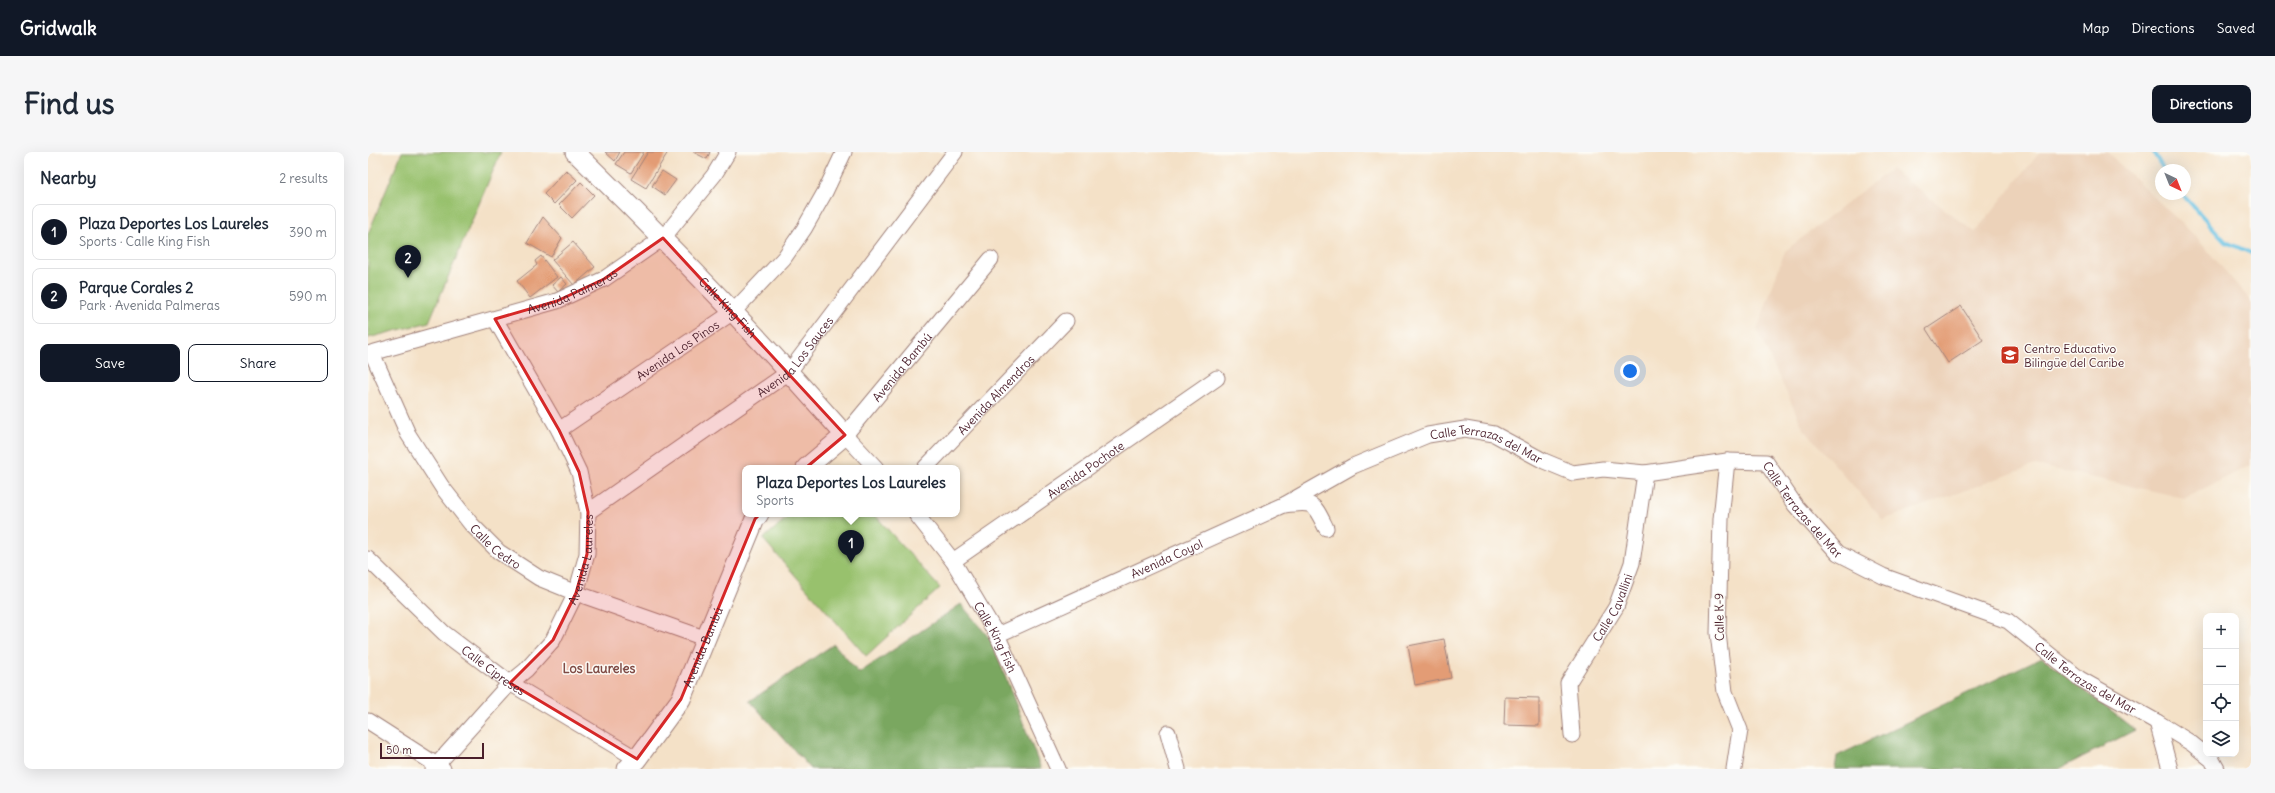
<!DOCTYPE html>
<meta charset="utf-8">
<style>
:root{--surface:#fff;--page:#f6f6f7;--text:#1f2937;--muted:#747a83;--line:#e0e1e3;--accent:#111827}
body{margin:0;font-family:Delius,sans-serif;background:var(--page);color:var(--text)}
.controls{position:absolute;right:12px;bottom:12px;display:grid;overflow:hidden;border-radius:8px;box-shadow:0 4px 16px #0002}
.controls button{width:36px;height:36px;display:grid;place-items:center;padding:0;border:0;border-bottom:1px solid var(--line);background:var(--surface);color:var(--text);font:20px sans-serif}
.compass{position:absolute;left:1787px;top:12px;width:36px;height:36px;border-radius:50%;background:var(--surface);box-shadow:0 4px 16px #0002;rotate:137deg}
.scale{position:absolute;left:12px;bottom:10px;width:104px;box-sizing:border-box;padding-left:4px;border:2px solid #4a1f2b;border-top:0;font-size:11px;line-height:14px;white-space:nowrap;color:#4a1f2b;-webkit-text-stroke:3px #fdfcf7;paint-order:stroke}
.you{position:absolute;left:1262px;top:219px;width:14px;height:14px;margin:-10px;border:3px solid #fff;border-radius:50%;background:#1a73e8;box-shadow:0 0 0 6px #1a73e833}
.badge{display:grid;place-items:center;width:26px;height:26px;border-radius:50%;background:var(--accent);color:#fff;font-size:13px;font-weight:700}
.pin{position:absolute;translate:-50% -33px;filter:drop-shadow(0 1px 2px #0008)}
.pin::after{content:'';position:absolute;top:21px;width:14px;height:12px;background:inherit;clip-path:polygon(0 0,100% 0,50% 100%)}
.popup{position:absolute;left:374px;top:313px;width:218px;height:52px;box-sizing:border-box;display:grid;place-content:center;border-radius:8px;background:var(--surface);filter:drop-shadow(0 1px 3px #0005);font-size:13px;white-space:nowrap;color:var(--muted)}
.popup b{font-size:15px;color:var(--text)}
.popup::after{content:'';position:absolute;left:50%;top:100%;margin-left:-8px;border:8px solid transparent;border-top-color:var(--surface)}
.list{margin:0;padding:0;list-style:none}
h2{display:flex;justify-content:space-between;align-items:center;height:52px;margin:0;padding:0 16px;font-size:17px}
h2 small{font-size:13px;font-weight:400;color:var(--muted)}
.list li{display:grid;grid-template-columns:26px 1fr auto;gap:12px;align-items:center;box-sizing:border-box;height:56px;margin:0 8px 8px;padding:0 8px;border:1px solid var(--line);border-radius:8px}
.list b{display:block;font-size:15px;white-space:nowrap}
.list p{margin:0;font-size:13px;white-space:nowrap;color:var(--muted)}
.list em{font-size:13px;font-style:normal;color:var(--muted)}
.actions{display:flex;gap:8px;padding:12px 16px}
.actions a{flex:1;padding:9px 0;border:1px solid var(--accent);border-radius:8px;text-align:center;font-size:14px;color:var(--accent)}
.actions .main{background:var(--accent);color:#fff}
.icon{flex:none;width:22px;height:22px;fill:none;stroke:currentColor;stroke-width:2;stroke-linecap:round;stroke-linejoin:round}
.map{position:relative;flex:none;width:1883px;height:617px;overflow:hidden;border-radius:8px}
header{display:flex;align-items:center;gap:24px;box-sizing:border-box;height:56px;padding:0 20px;background:var(--accent);color:#fff}
header strong{font-size:19px}
nav{display:flex;gap:22px;margin-inline-start:auto;font-size:14px}
.intro{display:flex;align-items:center;justify-content:space-between;box-sizing:border-box;height:96px;padding:0 24px}
h1{margin:0;font-size:28px}
.button{padding:10px 18px;border-radius:8px;background:var(--accent);color:#fff;font-size:14px;font-weight:700}
main{display:flex;gap:24px;padding:0 24px}
aside{flex:1;background:var(--surface);border-radius:8px;box-shadow:0 4px 16px #0002}
.map>svg:first-child{display:block}
.built{fill:#ecd2b9}
.green{fill:#98c16d;stroke:#71704c}
.forest{fill:#7aa760;stroke:#626346}
.lines{fill:none;stroke-linecap:round;stroke-linejoin:round}
.stream{stroke:#66c1e3;stroke-width:4}
.building{fill:#e39c74}
.minor-casing{stroke:#9f8079;stroke-width:17}
.tertiary-casing{stroke:#9f8079;stroke-width:21}
.minor{stroke:#fff;stroke-width:15}
.tertiary{stroke:#fff;stroke-width:19}
.marked{fill:#d62828;fill-opacity:0.2;stroke:#d62828;stroke-width:3;stroke-linejoin:round}
.labels{text-anchor:middle;dominant-baseline:central;stroke-width:3;stroke-linejoin:round;paint-order:stroke}
.street-label{font-size:12px;fill:#4a1f2b;stroke:#fdfcf7}
.poi-label{font-size:12px;fill:#4a1f2b;stroke:#fdfcf7;text-anchor:start}
.neighbourhood-label{font-size:13px;font-weight:bold;fill:#804b45;stroke:#fdfcf7}
</style>
<header>
<strong>Gridwalk</strong>
<nav><a>Map</a><a>Directions</a><a>Saved</a></nav>
</header>
<div class="intro"><h1>Find us</h1><a class="button">Directions</a></div>
<main>
<aside>
<h2>Nearby<small>2 results</small></h2>
<ul class="list">
<li><span class="badge">1</span><div><b>Plaza Deportes Los Laureles</b><p>Sports · Calle King Fish</p></div><em>390 m</em></li>
<li><span class="badge">2</span><div><b>Parque Corales 2</b><p>Park · Avenida Palmeras</p></div><em>590 m</em></li>
</ul>
<div class="actions"><a class="main">Save</a><a>Share</a></div>
</aside>
<div class="map">
<svg width="1883" height="617" viewBox="0 0 1883 617">
<rect width="100%" height="100%" fill="#fdfcf7"/>
<filter id="ink" filterUnits="userSpaceOnUse"><feTurbulence type="fractalNoise" baseFrequency=".025" numOctaves="2"/><feDisplacementMap in="SourceGraphic" scale="8" xChannelSelector="R" yChannelSelector="G"/><feConvolveMatrix kernelMatrix="1 2 1 2 8 2 1 2 1" color-interpolation-filters="sRGB"/></filter>
<filter id="wash" filterUnits="userSpaceOnUse"><feTurbulence type="fractalNoise" baseFrequency=".012" numOctaves="4" result="noise"/><feDisplacementMap in="SourceGraphic" scale="16" xChannelSelector="R" yChannelSelector="G"/><feGaussianBlur stdDeviation="0.9" result="paint"/><feColorMatrix in="noise" values="0 0 0 0 0 0 0 0 0 0 0 0 0 0 0 0 0 1.4 0 .05"/><feComposite in="paint" operator="in"/></filter>
<g filter="url(#wash)">
<rect width="100%" height="100%" fill="#f4e1c7"/>
<path class="built" d="M1672,0h67l88,84 56,65v80l-4,23 4,7v54l-66,33 -150,-33 -152,55 -80,-92 -46,-98 28,-79 106,-82 84,63z"/>
<g class="green">
<path d="M34,0h99l-72,170 -61,16v-104z"/>
<path d="M423,362h83l66,74 -74,68 -103,-117z"/>
</g>
<g class="forest">
<path d="M593,452l30,36 50,129h-230l-61,-68 84,-57 25,29z"/>
<path d="M1674,505l93,73 -76,39h-224l2,-13z"/>
</g>
<g class="lines">
<g class="stream">
<path d="M1785,0l11,18"/>
<path d="M1814,42l44,48 25,11"/>
</g>
</g>
<g id="blocks">
<g class="building">
<path d="M237,0h15l-5,9z"/>
<path d="M256,0h20l-13,21 -15,-9z"/>
<path d="M280,0h20l-22,36 -15,-9z"/>
<path d="M325,0h17l-3,7z"/>
<path d="M198,18l11,10 -23,24 -10,-10z"/>
<path d="M294,19l14,9 -11,15 -13,-9z"/>
<path d="M213,30l13,13 -22,23 -13,-13z"/>
<path d="M175,65l19,21 -11,19 -24,-14z"/>
<path d="M205,90l22,25 -21,18 -22,-25z"/>
<path d="M173,104l16,21 -27,21 -13,-17 20,-16 -2,-4z"/>
<path d="M193,125l6,7 -9,8 -6,-7z"/>
<path d="M1593,154l22,34 -35,23 -22,-34z"/>
<path d="M1076,487l7,39 -36,7 -7,-39z"/>
<path d="M1137,545l34,1v28l-35,-1z"/>
</g>
</g>
</g>
<g filter="url(#ink)">
<use href="#blocks" fill-opacity="0" stroke="#9f8079" stroke-width="1"/>
<g class="lines">
<defs>
<g id="minor">
<path id="s1" d="M4,201l36,81 34,53 29,37 28,28 40,26 37,15 131,46"/>
<path id="s2" d="M0,202l189,-53 47,-22 59,-41 51,-63 14,-23"/>
<path id="s3" d="M191,278l174,-118 51,-54 20,-29 21,-37 19,-40"/>
<path d="M1359,309l-6,58 -3,114 7,59 15,38 -6,39"/>
<path id="s4" d="M508,316l-31,-33 146,-176"/>
<path id="s5" d="M557,316l141,-147"/>
<path id="s6" d="M916,353l69,-39 75,-31 37,-6 29,5 50,27 29,12 30,-4 42,4 82,-12 39,1 29,43 43,48 45,23 125,45 72,58 77,43 34,21 21,17 5,9"/>
<path id="s7" d="M220,360l201,-140 166,-220"/>
<path id="s8" d="M548,362l37,47 44,74 61,134"/>
<path id="s9" d="M0,407l76,74 66,50 127,76"/>
<path id="s10" d="M585,409l264,-183"/>
<path id="s11" d="M629,483l287,-130c30,-4 29,-3 42,23"/>
<path d="M0,569l75,48"/>
<path d="M1789,570l13,47"/>
<path d="M800,581l10,36"/>
<path id="s12" d="M1204,583l-4,-52 48,-76 16,-44 13,-90"/>
<path id="s13" d="M65,617l77,-86 16,-13 27,-30 23,-47 11,-39 1,-42 -9,-40 -20,-42 -64,-111"/>
</g>
<g id="tertiary">
<path id="s14" d="M207,0c94,91 184,185 270,283l-39,33"/>
<path id="s15" d="M259,617l10,-10 44,-60 74,-180 4,-5"/>
</g>
</defs>
<use href="#minor" class="minor-casing"/>
<use href="#tertiary" class="tertiary-casing"/>
<use href="#minor" class="minor"/>
<use href="#tertiary" class="tertiary"/>
</g>
</g>
<path class="marked" d="M295,86l182,197 -43,36 -47,48 -74,180 -44,60 -127,-76 43,-43 23,-47 11,-39 1,-42 -9,-40 -20,-42 -64,-111 62,-18 47,-22z"/>
<defs>
<symbol id="university-square" viewBox="-11 -11 22 22"><rect x="-9" y="-9" width="18" height="18" rx="4" fill="#c8321e" stroke="#fdfcf7"/><path d="M0-5L7-2L0 1L-7-2ZM-4 1L0 2.5L4 1V4Q0 6-4 4Z" fill="#fff"/></symbol>
</defs>
<g fill-rule="evenodd">
<use href="#university-square" x="1631" y="192" width="22" height="22"/>
</g>
<g class="labels">
<g class="street-label">
<text stroke="none"><textPath href="#s2" startOffset="214">Avenida Palmeras</textPath></text>
<text stroke="none"><textPath href="#s14" startOffset="218">Calle King Fish</textPath></text>
<text stroke="none"><textPath href="#s3" startOffset="143">Avenida Los Pinos</textPath></text>
<text stroke="none"><textPath href="#s7" startOffset="260">Avenida Los Sauces</textPath></text>
<text stroke="none"><textPath href="#s4" startOffset="134">Avenida Bambú</textPath></text>
<text stroke="none"><textPath href="#s5" startOffset="102">Avenida Almendros</textPath></text>
<text stroke="none"><textPath href="#s6" startOffset="222">Calle Terrazas del Mar</textPath></text>
<text stroke="none"><textPath href="#s10" startOffset="161">Avenida Pochote</textPath></text>
<text stroke="none"><textPath href="#s6" startOffset="570">Calle Terrazas del Mar</textPath></text>
<text stroke="none"><textPath href="#s1" startOffset="232">Calle Cedro</textPath></text>
<text stroke="none"><textPath href="#s13" startOffset="263">Avenida Laureles</textPath></text>
<text stroke="none"><textPath href="#s11" startOffset="186">Avenida Coyol</textPath></text>
<text stroke="none"><textPath href="#s12" startOffset="140">Calle Cavallini</textPath></text>
<text transform="translate(1351 465) rotate(-91)">Calle K-9</text>
<text stroke="none"><textPath href="#s8" startOffset="147">Calle King Fish</textPath></text>
<text stroke="none"><textPath href="#s15" startOffset="145">Avenida Bambú</textPath></text>
<text stroke="none"><textPath href="#s9" startOffset="168">Calle Cipreses</textPath></text>
<text stroke="none"><textPath href="#s6" startOffset="906">Calle Terrazas del Mar</textPath></text>
</g>
<g class="poi-label">
<text x="1656" y="196">Centro Educativo<tspan x="1656" dy="14">Bilingüe del Caribe</tspan></text>
</g>
<g class="neighbourhood-label">
<text x="231" y="516">Los Laureles</text>
</g>
</g>
</svg>
<div class="controls">
<button>+</button>
<button>−</button>
<button><svg class="icon" aria-label="locate" viewBox="0 0 24 24"><circle cx="12" cy="12" r="6"/><path d="M12 2v4M12 18v4M2 12h4M18 12h4"/></svg></button>
<button><svg class="icon" aria-label="layers" viewBox="0 0 24 24"><path d="M12 4l9 5-9 5-9-5zM3 14l9 5 9-5"/></svg></button>
</div>
<svg class="compass" viewBox="-18 -18 36 36"><path d="M0-13l5 13h-10z" fill="#e53935"/><path d="M0 13l5-13h-10z" fill="#747a83"/></svg>
<div class="scale">50 m</div>
<div class="you"></div>
<div class="pin badge" style="left:483px;top:411px">1</div>
<div class="popup"><b>Plaza Deportes Los Laureles</b>Sports</div>
<div class="pin badge" style="left:40px;top:126px">2</div>
</div>
</main>
